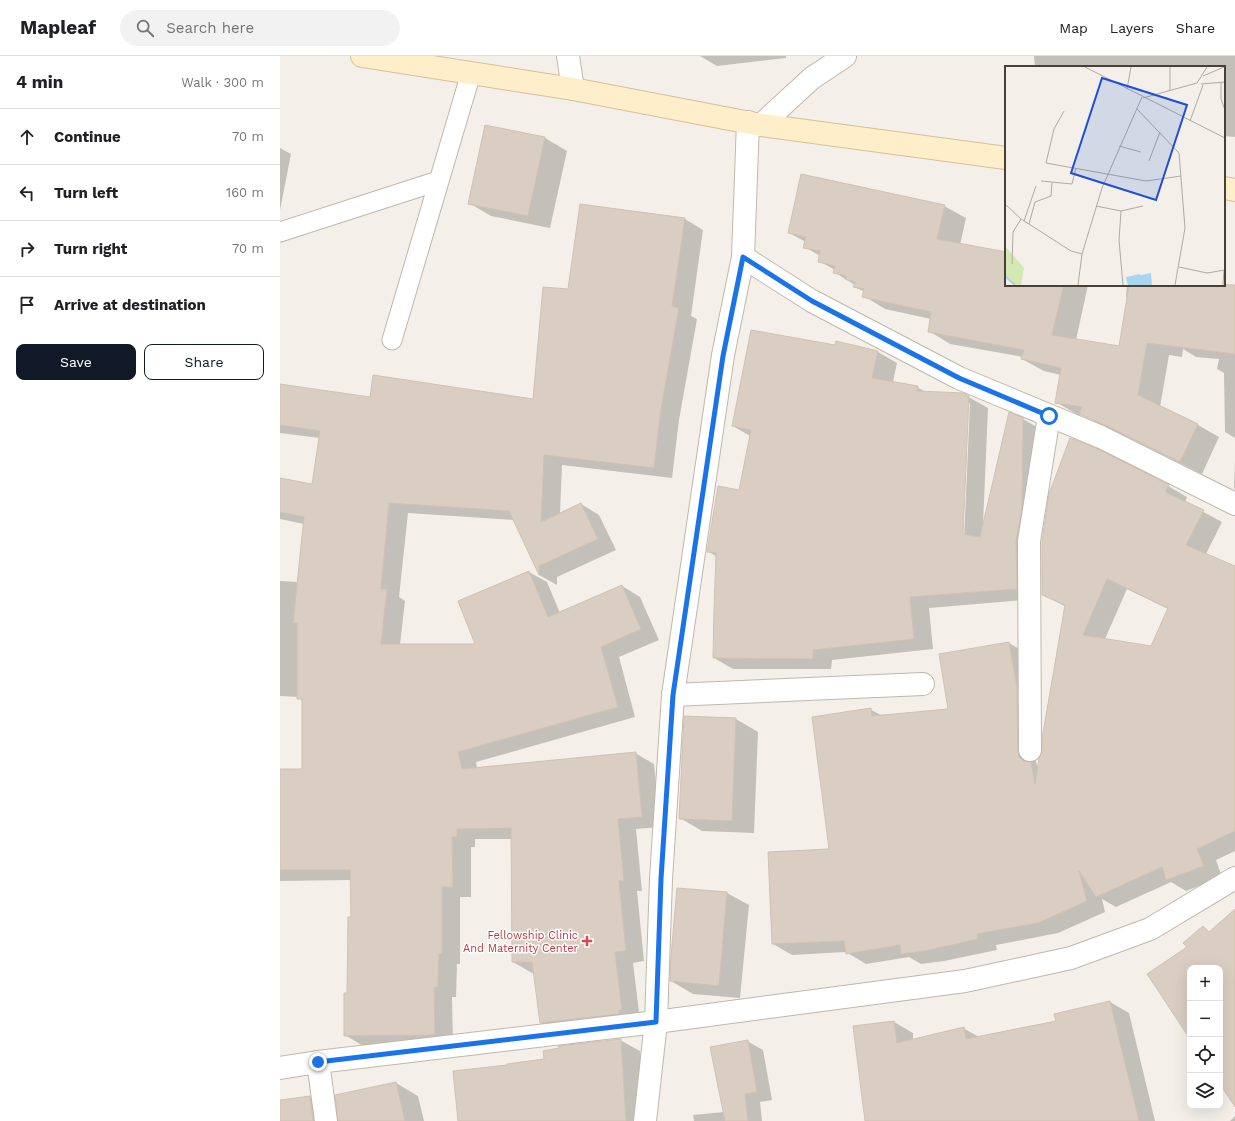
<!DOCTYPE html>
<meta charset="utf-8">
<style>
:root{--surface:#fff;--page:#f2f2f2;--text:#202124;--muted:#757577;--line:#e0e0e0;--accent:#111827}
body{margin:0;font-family:"Work Sans",sans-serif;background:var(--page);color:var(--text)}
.controls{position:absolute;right:12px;bottom:12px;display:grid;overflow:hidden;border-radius:8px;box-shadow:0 4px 16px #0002}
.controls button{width:36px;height:36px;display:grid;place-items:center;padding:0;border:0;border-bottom:1px solid var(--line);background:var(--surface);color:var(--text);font:20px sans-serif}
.stop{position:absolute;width:12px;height:12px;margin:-9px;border:3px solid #1a73e8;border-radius:50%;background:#fff}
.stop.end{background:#1a73e8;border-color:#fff;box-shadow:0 1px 4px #0008}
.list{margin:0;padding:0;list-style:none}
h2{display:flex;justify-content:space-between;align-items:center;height:52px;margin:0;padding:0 16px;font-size:17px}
h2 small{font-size:13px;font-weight:400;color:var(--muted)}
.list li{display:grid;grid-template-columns:26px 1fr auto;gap:12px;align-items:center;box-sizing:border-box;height:56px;padding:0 16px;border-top:1px solid var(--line)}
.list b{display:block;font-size:15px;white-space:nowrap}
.list em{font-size:13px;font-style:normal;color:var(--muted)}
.actions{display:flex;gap:8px;padding:12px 16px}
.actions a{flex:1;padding:9px 0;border:1px solid var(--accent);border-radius:8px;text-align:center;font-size:14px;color:var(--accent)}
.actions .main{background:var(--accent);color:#fff}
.icon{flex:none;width:22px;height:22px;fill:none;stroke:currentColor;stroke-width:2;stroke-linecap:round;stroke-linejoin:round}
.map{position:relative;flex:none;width:955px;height:1065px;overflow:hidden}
header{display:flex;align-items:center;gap:24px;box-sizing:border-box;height:56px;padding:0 20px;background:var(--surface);border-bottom:1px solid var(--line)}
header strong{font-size:19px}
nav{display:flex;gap:22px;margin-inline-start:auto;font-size:14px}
.search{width:280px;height:36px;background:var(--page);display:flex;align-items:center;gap:10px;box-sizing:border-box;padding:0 14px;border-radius:22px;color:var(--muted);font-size:15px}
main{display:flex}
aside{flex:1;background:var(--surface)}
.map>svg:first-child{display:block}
.shadow{fill:#0003;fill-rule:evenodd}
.building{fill:#d9cec1;stroke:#d0c2b1;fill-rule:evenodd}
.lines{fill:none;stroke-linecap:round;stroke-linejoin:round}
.lane-casing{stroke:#c0b7ab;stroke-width:21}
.street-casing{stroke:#c0b7ab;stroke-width:24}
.secondary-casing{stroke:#d3c199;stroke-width:24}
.lane{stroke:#fff;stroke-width:19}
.street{stroke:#fff;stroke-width:22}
.secondary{stroke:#feeec9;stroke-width:22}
.route{stroke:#1a73e8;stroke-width:5}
.health-dot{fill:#e0444e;stroke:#fff;stroke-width:1.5}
.labels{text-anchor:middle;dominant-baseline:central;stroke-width:3;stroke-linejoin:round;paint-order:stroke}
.health-label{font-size:11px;fill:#be3a42;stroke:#fff;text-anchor:end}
.inset-river{fill:none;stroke:#a6d6f0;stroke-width:2}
.inset-road{fill:none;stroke:#afaaa2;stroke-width:1}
.view{fill:#1d4ed8;fill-opacity:0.15;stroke:#1d4ed8;stroke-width:2}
.inset-edge{fill:none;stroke:#484037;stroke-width:2}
</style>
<header>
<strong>Mapleaf</strong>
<div class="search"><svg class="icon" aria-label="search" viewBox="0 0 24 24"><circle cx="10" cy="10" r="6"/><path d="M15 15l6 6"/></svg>Search here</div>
<nav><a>Map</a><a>Layers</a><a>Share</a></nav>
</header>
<main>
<aside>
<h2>4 min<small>Walk · 300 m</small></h2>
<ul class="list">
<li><svg class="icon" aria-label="ahead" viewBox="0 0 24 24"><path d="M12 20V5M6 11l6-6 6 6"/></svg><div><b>Continue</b></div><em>70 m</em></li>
<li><svg class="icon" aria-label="left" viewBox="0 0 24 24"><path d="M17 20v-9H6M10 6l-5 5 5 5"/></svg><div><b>Turn left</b></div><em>160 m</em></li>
<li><svg class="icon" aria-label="right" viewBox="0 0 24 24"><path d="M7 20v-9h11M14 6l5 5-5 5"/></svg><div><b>Turn right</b></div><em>70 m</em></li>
<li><svg class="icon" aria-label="arrive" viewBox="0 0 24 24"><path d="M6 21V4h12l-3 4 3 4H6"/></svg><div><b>Arrive at destination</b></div></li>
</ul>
<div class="actions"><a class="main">Save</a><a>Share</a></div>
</aside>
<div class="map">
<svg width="955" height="1065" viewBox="0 0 955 1065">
<rect width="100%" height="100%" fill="#f4f0e9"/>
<g class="shadow">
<path d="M420,0h86v2l-69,8z"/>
<path d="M754,0h201v81l-11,-1v-69h-189z"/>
<path d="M206,70l59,12 22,13 -17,77 -59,-12 -22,-13z"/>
<path d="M0,92l11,6 -11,56z"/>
<path d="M301,149l104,14 18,11 -12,86 6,3 -18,101 -7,58 -110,-13 -2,49 21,-10 18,11 17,35 -59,27v8l-18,-10 -25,-55 -106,-7 -9,84 6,4 -5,44h77l52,-73 18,10 13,31 62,-27 18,11 19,43 -40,17 16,60 -159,45 1,6 158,-15 19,11 6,63 -24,2 6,62h-5l7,70 -11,2 7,57 -81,13 -18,-10 -7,-50h-2l-19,-11 -1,-123h-37v8h-4v50h-11v67h-3l-1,33h-4l1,48 -90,1 -18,-11 7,-117 -1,-38 -71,1v-111h23v-69l-5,-3v-1l-18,-1v-115l19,1 5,-58 -24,-5v-40l33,7 7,-48 -40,-5v-48l91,13 163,2 35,-110z"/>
<path d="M664,150l22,12 -6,27 46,8v32h82l-12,55 44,8 8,-50 -2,-1 1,-12h97v-1l11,1v153l-10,-6 -1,-59 -7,-4 2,-10 -23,-2 -13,-8 -1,8 -13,-2 -9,52 38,18 21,12 -17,37 -72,-36 -28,-12 -19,-11h-5l-22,-13 5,-27 -17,-4 -22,-12 1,-2 -73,-13 -21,-13 2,-12 -46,-10 -21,-13 1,-4 -11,-5 1,-2 -21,-13 1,-2 -16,-9 1,-5 -15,-9 1,-5 -17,-9z"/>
<path d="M557,286l41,10 19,11 -4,19 24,5 10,6 36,1 25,14 -5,117h1l39,-106 19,11 -6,169 -107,9 4,41 -101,11 -1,9h-98l-19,-11 3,-101 -9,-6 32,-60 10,-55 -17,-10 102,-79zM688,347h2l-6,137 -2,-1z"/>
<path d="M955,404v29l-1,-1z"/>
<path d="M888,430l19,11 -2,5 37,20 -16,32 29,13v284l-19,9 6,17 -36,14 -15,-9 -55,25 -14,-8 3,13 -47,21 -62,12 1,5 -53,11 -23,3 -12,-7 -43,7 -20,-12 -54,3 -19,-11 57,-94 -17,-132 58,-8 12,6 66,-6 60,-67 19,11 8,44v64l2,7 5,-18 23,-144 -23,-13zM847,533l41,20 -17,38 -46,-8z"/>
<path d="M405,661l51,2 22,13 -4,101 -52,-2 -22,-13z"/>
<path d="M447,837l22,12 -9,93 -47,-4 -22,-13z"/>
<path d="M830,946l19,11 26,108h-289l28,-99 19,11v7l50,-12 16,9 78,-15 -1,-7z"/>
<path d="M340,984l20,11 4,70h-185l49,-55 37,-6 15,-11z"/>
<path d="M467,985l16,9 9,50 -12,2 2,19h-68l-1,-6 31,-3z"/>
<path d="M116,1027l22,13 6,25h-68z"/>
<path d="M30,1041l22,13 1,11h-53v-20z"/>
<path d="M955,1060v5h-5z"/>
</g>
<g class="building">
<path d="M205,69l60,12 -17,79 -60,-12z"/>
<path d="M521,118l144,31 -8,34 69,13v33h58l-12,50 67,11 10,-61h106v69l-88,-11 -9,52 60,29 -18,38 -73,-36 -28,-12 3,-7 -27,-4 6,-35 -40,-9 3,-9 -96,-18 3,-20 -69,-15 2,-8 -11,-2 2,-5 -10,-3 1,-3 -13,-3 2,-7 -17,-4 2,-11 -17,-3 3,-11 -18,-4z"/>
<path d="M300,148l105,14 -13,88 7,2 -18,101 -7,59 -110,-13 -3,67 40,-19 17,36 -59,27v9l-30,-64 -120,-8 -8,86h6l-6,55h94l-17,-43 71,-30 19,46 74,-32 19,44 -40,18 17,60 -160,45 4,17 174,-17 6,65 -24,2 6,62h-5l7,70 -11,1 7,58h-3v4l-79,9 -8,-61h-20l-1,-134 -54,1v8h-5l1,50h-11v67h-3l-1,33h-4l1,48 -91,1v-43h3l1,-76h3l-1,-47h-70v-101h22v-70h-5v-76h-4l11,-106 -24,-5v-34l32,6 8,-53 -40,-6v-41l90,13 3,-22 160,24 10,-112 25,2z"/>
<path d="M471,274l84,15 1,-4 42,10 -6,27 46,8 -1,5 47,2 5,3 -6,138 17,3 29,-125 14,6 -1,90 -6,33 1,48 -107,8 4,42 -101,11v9l-100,-1 1,-47 2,-58 -9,-1 11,-66 21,4 12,-60 -19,-4z"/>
<path d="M790,382l26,10 73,37 -4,7 39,18 -18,35 49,21v265l-38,18 7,17 -38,14 -4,-13 -66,30 -17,-26 8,30 -49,22 -61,11 1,5 -53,12 -24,3 -1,-9 -54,9 -2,-13 -72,3 -4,-92 61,-3 -17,-132 59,-9 1,8 76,-7 -9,-55 70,-12 8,45 1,63 1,7 4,4 8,1 4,22 4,-26 3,-8v-11l23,-134 -23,-10v-53l7,-48zM827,523l61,29 -17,38 -68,-11z"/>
<path d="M404,660l52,2 -4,103 -53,-2z"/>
<path d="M397,832l50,4 -8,94 -49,-5 1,-25z"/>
<path d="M955,853v198l-15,-23v-116h-30v71l-43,-65 40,-27 -4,-4 20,-17 6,6z"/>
<path d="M830,945l29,120h-274l-12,-95 41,-5 3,22 67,-16 2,12 90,-18 -2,-7z"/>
<path d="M341,983l5,82h-168l-5,-50 54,-6v-1l37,-5 -1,-8 16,-3 -1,-2z"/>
<path d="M468,984l9,52 -12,2 3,27h-23l-15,-74z"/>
<path d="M116,1026l9,39h-67l-3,-26z"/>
<path d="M30,1040l3,25h-33v-21z"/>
</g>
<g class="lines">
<defs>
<g id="lane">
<path d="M0,176l158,-51"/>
<path d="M112,284l79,-267"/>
</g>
<g id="street">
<path d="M288,0l5,33"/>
<path d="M481,69l51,-47 33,-22"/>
<path d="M463,201l69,44 147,77 142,59 134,67"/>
<path d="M393,639l250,-11"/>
<path d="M750,694l-1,-209 20,-125"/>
<path d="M38,1006l8,59"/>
<path d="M0,1012l38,-6 338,-40 309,-41 106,-23 79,-29 85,-51"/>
<path d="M365,1065l11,-99 5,-143 12,-184 50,-340 20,-98 5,-135"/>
</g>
<g id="secondary">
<path d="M82,0l211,33 188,36 245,33"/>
<path d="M944,132l11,2"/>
</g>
</defs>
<use href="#lane" class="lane-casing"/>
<use href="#street" class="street-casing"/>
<use href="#secondary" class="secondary-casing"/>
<use href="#lane" class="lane"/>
<use href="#street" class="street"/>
<use href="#secondary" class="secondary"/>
</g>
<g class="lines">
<path class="route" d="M38,1006l338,-40 5,-143 12,-184 50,-339 20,-99 69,44 147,77 90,38"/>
</g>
<path class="health-dot" d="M305 879h4v4h4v4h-4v4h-4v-4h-4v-4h4z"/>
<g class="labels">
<g class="health-label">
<text x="298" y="879">Fellowship Clinic<tspan x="298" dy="13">And Maternity Center</tspan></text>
</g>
</g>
<g transform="translate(725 10)">
<rect width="220" height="220" fill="#f4f0e9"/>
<path d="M0,180l19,22 -3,17h-6l-10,-9z" fill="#d3e8b2"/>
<path d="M146,207l1,12h-23l-2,-7z" fill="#a6d6f0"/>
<path class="inset-river" d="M0,210l10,9M124,219l-2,-7 13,-3"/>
<path class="inset-road" d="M80,1l140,71M198,10l21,-9M216,16v17l4,11M196,18l24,-2M122,23l4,-22M165,24v-23M138,32l54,-15 10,-16M132,43l42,44 6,75 -10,57M59,45l-10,18 -8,34 100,18 35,-5M185,55l13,-36M114,80l22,6M144,95l11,-29M36,115l31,3 4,-16M0,138l16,15 50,32 11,3M91,140l25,5 22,-5M116,145l-2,29 4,45M19,155l12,-35M24,158l6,-22 16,-6 1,-13M7,198l1,-32 8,-13M174,201l28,6 18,-3M73,219l4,-31 20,-66 40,-91M218,219l1,-15"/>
<path class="view" d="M97,12l85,27 -31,95 -85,-27z"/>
<rect width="220" height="220" class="inset-edge"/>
</g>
</svg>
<div class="controls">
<button>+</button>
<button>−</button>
<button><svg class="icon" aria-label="locate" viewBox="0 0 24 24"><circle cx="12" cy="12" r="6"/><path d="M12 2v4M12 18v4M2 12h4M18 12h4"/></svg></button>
<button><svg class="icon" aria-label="layers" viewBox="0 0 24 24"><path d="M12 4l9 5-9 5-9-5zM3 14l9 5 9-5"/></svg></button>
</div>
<div class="stop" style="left:769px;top:360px"></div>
<div class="stop end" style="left:38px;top:1006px"></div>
</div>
</main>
